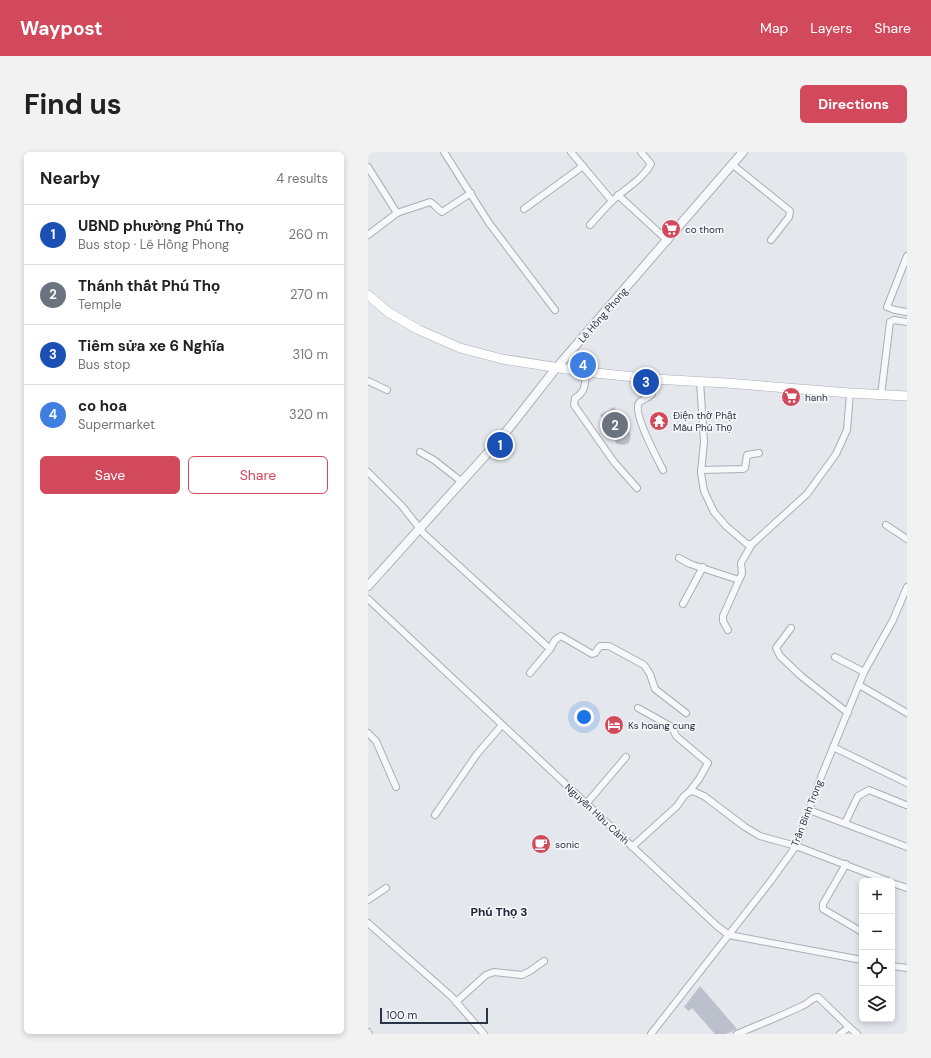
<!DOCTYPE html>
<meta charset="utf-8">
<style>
:root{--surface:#fff;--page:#f2f2f2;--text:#222;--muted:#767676;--line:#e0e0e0;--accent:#d1495b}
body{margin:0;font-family:"DM Sans",sans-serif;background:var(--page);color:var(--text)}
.controls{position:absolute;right:12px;bottom:12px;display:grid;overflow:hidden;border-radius:6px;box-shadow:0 2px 6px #0003}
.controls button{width:36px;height:36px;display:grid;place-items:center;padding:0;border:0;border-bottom:1px solid var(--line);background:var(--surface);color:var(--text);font:20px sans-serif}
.scale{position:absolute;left:12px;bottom:10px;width:108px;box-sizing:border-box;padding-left:4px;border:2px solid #2b3445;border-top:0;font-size:11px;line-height:14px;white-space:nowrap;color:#2b3445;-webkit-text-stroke:3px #f4f6f9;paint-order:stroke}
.you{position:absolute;left:216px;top:565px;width:14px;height:14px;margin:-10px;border:3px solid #fff;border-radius:50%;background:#1a73e8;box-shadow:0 0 0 6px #1a73e833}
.badge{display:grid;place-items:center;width:26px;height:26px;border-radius:50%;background:var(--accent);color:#fff;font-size:13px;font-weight:700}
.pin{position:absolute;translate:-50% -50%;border:2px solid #fff;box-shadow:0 1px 4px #0006}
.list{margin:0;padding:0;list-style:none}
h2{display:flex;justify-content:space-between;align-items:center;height:52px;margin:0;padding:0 16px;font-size:17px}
h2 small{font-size:13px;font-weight:400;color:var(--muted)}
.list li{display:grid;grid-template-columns:26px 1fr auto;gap:12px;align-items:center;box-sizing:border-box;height:60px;padding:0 16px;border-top:1px solid var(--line)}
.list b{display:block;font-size:15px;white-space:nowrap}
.list p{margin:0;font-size:13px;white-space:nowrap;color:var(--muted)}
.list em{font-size:13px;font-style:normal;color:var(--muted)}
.actions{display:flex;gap:8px;padding:12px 16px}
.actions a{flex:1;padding:9px 0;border:1px solid var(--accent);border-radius:6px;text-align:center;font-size:14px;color:var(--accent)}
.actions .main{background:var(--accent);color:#fff}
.icon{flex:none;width:22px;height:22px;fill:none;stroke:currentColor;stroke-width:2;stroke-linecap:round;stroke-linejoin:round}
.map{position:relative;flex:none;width:539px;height:882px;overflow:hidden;border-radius:6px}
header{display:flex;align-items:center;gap:24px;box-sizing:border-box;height:56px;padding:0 20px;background:var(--accent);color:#fff}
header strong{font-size:19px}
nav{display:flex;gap:22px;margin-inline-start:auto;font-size:14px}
.intro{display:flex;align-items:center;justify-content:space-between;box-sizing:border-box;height:96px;padding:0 24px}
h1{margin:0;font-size:28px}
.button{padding:10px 18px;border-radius:6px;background:var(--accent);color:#fff;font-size:14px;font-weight:700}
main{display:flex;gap:24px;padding:0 24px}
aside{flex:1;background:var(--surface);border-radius:6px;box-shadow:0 2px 6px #0003}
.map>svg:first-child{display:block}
.building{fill:#bbc0ca}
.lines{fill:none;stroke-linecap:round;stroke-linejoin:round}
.minor-casing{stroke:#a9aeb7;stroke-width:8}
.tertiary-casing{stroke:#a9aeb7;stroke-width:10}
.secondary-casing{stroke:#a9aeb7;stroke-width:10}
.minor{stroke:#f7f8fa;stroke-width:6}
.tertiary{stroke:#f7f8fa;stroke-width:8}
.secondary{stroke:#fff;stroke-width:9}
.labels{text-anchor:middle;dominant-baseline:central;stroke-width:3.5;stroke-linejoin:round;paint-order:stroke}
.poi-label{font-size:10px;fill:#2b3445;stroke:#f4f6f9;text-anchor:start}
.street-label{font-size:10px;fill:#2b3445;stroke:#f4f6f9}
.quarter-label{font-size:12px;font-weight:bold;fill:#1d2536;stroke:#f4f6f9}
</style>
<header>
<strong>Waypost</strong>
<nav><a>Map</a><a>Layers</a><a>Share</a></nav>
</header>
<div class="intro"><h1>Find us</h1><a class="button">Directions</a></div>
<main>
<aside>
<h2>Nearby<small>4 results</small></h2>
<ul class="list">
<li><span class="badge" style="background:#1a4fb4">1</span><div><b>UBND phường Phú Thọ</b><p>Bus stop · Lê Hồng Phong</p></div><em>260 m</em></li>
<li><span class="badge" style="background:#6b7280">2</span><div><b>Thánh thất Phú Thọ</b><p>Temple</p></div><em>270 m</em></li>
<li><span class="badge" style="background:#1a4fb4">3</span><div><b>Tiêm sửa xe 6 Nghĩa</b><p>Bus stop</p></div><em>310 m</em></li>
<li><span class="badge" style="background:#3f7fe0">4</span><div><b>co hoa</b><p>Supermarket</p></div><em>320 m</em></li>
</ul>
<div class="actions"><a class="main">Save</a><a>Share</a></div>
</aside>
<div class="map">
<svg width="539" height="882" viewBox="0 0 539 882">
<rect width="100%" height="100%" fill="#e4e7ec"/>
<g class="building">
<path d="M246,255l17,28 -2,8 -5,2 -7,-1 -17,-29z"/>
<path d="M332,834l37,43 -11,5h-11l-23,-26 -3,3 -5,-4z"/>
</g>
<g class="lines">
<defs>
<g id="minor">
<path d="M76,0l45,71 66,87"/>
<path d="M203,0l41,49"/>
<path d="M365,13l57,46 -1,6 -18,23"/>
<path d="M0,15l29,46 -29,22"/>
<path d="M250,43l50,46"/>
<path d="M156,57l59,-43"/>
<path d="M29,61l33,-11c5,2 7,7 12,10l29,-19"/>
<path d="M222,73c9,-10 18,-21 29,-30 12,-10 24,-17 32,-31l-10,-12"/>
<path d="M539,104l-20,51 8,3 12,2"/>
<path d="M218,220c-1,11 0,20 -11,26l-1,7 40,57 23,26"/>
<path d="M286,227l-2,15c-3,4 -10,5 -13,9 -7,9 19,57 24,67"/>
<path d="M0,229l19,9"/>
<path d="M332,229l4,61 -3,31 3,18 10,21 12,14 21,18h5l55,-50 29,-40 11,-24 3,-37"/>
<path d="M513,243l9,-73 4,-2 13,2"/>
<path d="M52,300l14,8 28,22"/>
<path d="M333,318l42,-1 2,-1 2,-13 12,-2"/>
<path d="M0,320l34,34 22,28 126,115 5,-9 6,-4 31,18 3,-1 5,-7h9l35,19 6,9 5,15 31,24"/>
<path d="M518,373l21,14"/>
<path d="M311,406l11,6 49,16 3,-6 -1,-11 11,-19"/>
<path d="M0,447l349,327 12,9 133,25"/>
<path d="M315,452l20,-37"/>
<path d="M423,476l-15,20 4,8 21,20 47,37"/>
<path d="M360,478l-5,-9v-5l16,-36"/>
<path d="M467,505l29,15"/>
<path d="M162,521l20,-24"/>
<path d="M491,533l48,28"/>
<path d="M270,556l34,19 4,9 32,27 -9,16 -10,13"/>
<path d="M0,581l8,8 20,46"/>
<path d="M465,595l74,36"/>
<path d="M218,652l40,-47"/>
<path d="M441,658l98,37"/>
<path d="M67,663l42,-61 25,-29"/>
<path d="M477,671l13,-27 11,-6 37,15"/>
<path d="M264,695l45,-41 7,-10 5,-4 4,-1 11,5 41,31 15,9 36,10 92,35"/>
<path d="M478,712l-23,40v5l39,23"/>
<path d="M524,731l15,5"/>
<path d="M0,748l18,-12"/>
<path d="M0,771l84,74 32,37"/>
<path d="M524,814l15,2"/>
<path d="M88,850l30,-27 8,-3 28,3 8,-4 14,-10"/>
<path d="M0,880l1,2"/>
<path d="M283,882l119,-152 26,-36 25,-69 43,-105 29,-52 14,-33"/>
<path d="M369,882c21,-9 44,-18 65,-28 6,-2 9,-8 16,-9l31,30"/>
<path d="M472,882l9,-7 8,7"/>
</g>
<path id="tertiary" d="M0,434l134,-149 55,-70 186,-215"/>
<path id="secondary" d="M0,143l20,17 31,18 41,18 42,11 84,13 68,7 72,4 124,10 57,3"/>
</defs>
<use href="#minor" class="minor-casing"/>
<use href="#tertiary" class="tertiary-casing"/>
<use href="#secondary" class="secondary-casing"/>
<use href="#minor" class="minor"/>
<use href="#tertiary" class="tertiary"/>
<use href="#secondary" class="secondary"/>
</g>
<defs>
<symbol id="supermarket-disc" viewBox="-11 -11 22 22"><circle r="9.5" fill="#d1495b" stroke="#f4f6f9"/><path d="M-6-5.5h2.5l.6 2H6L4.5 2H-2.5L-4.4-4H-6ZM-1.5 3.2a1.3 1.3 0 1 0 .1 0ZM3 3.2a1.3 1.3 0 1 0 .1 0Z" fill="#fff"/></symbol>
<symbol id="temple-disc" viewBox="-11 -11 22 22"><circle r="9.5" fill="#d1495b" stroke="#f4f6f9"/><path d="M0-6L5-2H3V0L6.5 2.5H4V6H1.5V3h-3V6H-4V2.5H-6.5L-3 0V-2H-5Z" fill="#fff"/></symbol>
<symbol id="hotel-disc" viewBox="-11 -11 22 22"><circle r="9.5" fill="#d1495b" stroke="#f4f6f9"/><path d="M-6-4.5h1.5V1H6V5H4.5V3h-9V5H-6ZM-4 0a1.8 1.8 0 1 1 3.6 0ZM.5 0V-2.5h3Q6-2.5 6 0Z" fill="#fff"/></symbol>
<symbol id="cafe-disc" viewBox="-11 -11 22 22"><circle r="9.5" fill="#d1495b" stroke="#f4f6f9"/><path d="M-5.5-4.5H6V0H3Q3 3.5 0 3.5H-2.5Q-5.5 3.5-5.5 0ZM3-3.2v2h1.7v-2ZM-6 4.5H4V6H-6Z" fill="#fff"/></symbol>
</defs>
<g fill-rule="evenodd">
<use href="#supermarket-disc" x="292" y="66" width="22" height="22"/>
<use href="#supermarket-disc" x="412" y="234" width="22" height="22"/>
<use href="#temple-disc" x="280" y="258" width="22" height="22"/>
<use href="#hotel-disc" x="235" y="562" width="22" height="22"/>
<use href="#cafe-disc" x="162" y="681" width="22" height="22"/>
</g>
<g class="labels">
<g class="poi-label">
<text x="317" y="77">co thom</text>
<text x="437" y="245">hanh</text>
<text x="305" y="263">Điện thờ Phật<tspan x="305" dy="12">Mẫu Phú Thọ</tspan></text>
<text x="260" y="573">Ks hoang cung</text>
<text x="187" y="692">sonic</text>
</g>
<g class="street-label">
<text transform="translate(235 163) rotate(-49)">Lê Hồng Phong</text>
<text transform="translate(439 661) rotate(-69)">Trần Bình Trọng</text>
<text transform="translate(229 662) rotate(43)">Nguyễn Hữu Cảnh</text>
</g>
<g class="quarter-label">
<text x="131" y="760">Phú Thọ 3</text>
</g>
</g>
</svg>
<div class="controls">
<button>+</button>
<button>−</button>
<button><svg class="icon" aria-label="locate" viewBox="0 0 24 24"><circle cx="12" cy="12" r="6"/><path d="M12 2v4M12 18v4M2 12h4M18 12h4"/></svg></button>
<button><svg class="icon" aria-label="layers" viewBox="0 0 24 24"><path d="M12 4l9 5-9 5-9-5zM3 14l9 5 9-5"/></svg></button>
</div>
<div class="scale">100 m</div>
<div class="you"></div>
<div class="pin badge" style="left:132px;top:293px;background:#1a4fb4">1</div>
<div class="pin badge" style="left:247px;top:273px;background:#6b7280">2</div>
<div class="pin badge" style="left:278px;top:230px;background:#1a4fb4">3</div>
<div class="pin badge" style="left:215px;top:213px;background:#3f7fe0">4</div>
</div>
</main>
